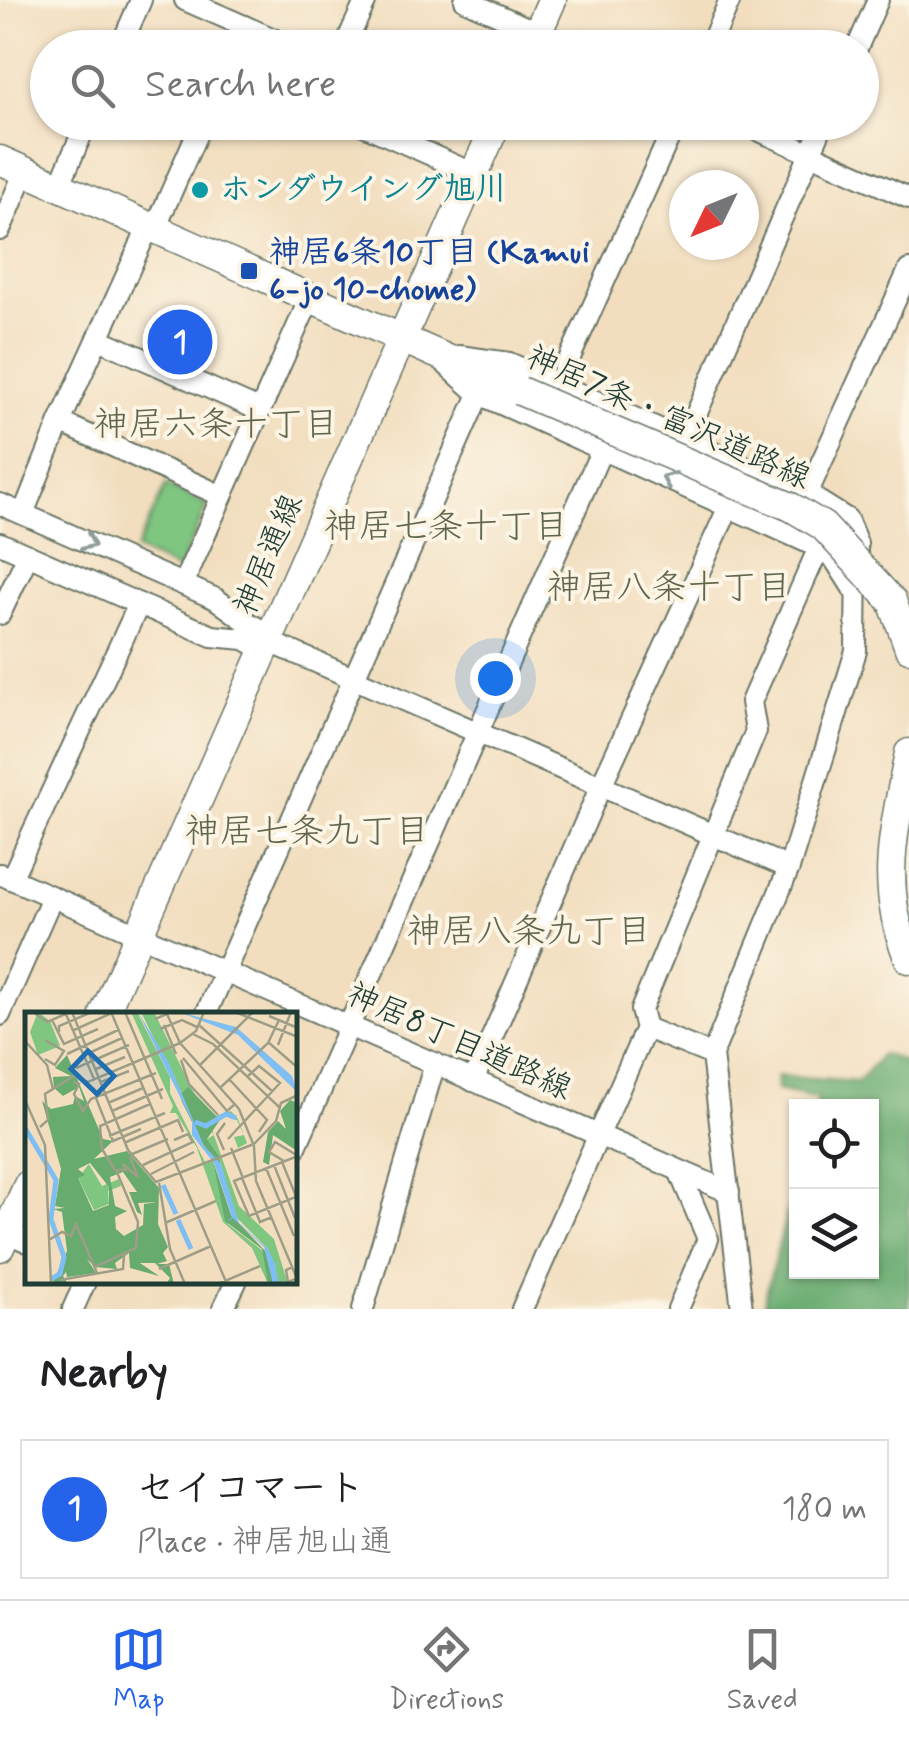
<!DOCTYPE html>
<meta charset="utf-8">
<style>
:root{--surface:#fff;--page:#f6f6f6;--text:#202124;--muted:#757577;--line:#e0e0e0;--accent:#2563eb}
body{margin:0;font-family:Mynerve,"Klee One",sans-serif;background:var(--page);color:var(--text)}
.controls{position:absolute;right:30px;bottom:30px;display:grid;overflow:hidden;border-radius:0px;box-shadow:0 2px 8px #0004}
.controls button{width:90px;height:90px;display:grid;place-items:center;padding:0;border:0;border-bottom:2px solid var(--line);background:var(--surface);color:var(--text);font:50px sans-serif}
.compass{position:absolute;left:669px;top:170px;width:90px;height:90px;border-radius:50%;background:var(--surface);box-shadow:0 2px 8px #0004;rotate:227deg}
.you{position:absolute;left:495px;top:678px;width:35px;height:35px;margin:-25px;border:8px solid #fff;border-radius:50%;background:#1a73e8;box-shadow:0 0 0 15px #1a73e833}
.badge{display:grid;place-items:center;width:65px;height:65px;border-radius:50%;background:var(--accent);color:#fff;font-size:32px;font-weight:700}
.pin{position:absolute;translate:-50% -50%;border:5px solid #fff;box-shadow:0 2px 10px #0006}
.list{margin:0;padding:0;list-style:none}
h2{display:flex;justify-content:space-between;align-items:center;height:130px;margin:0;padding:0 40px;font-size:42px}
h2 small{font-size:32px;font-weight:400;color:var(--muted)}
.list li{display:grid;grid-template-columns:65px 1fr auto;gap:30px;align-items:center;box-sizing:border-box;height:140px;margin:0 20px 20px;padding:0 20px;border:2px solid var(--line);border-radius:0px}
.list b{display:block;font-size:38px;white-space:nowrap}
.list p{margin:0;font-size:32px;white-space:nowrap;color:var(--muted)}
.list em{font-size:32px;font-style:normal;color:var(--muted)}
.icon{flex:none;width:55px;height:55px;fill:none;stroke:currentColor;stroke-width:2;stroke-linecap:round;stroke-linejoin:round}
.map{position:relative;flex:none;width:909px;height:1309px;overflow:hidden}
.search{position:absolute;background:var(--surface);box-shadow:0 2px 8px #0004;left:30px;right:30px;top:30px;height:110px;display:flex;align-items:center;gap:25px;box-sizing:border-box;padding:0 35px;border-radius:55px;color:var(--muted);font-size:38px}
.sheet{height:290px;background:var(--surface)}
nav{display:flex;justify-content:space-around;align-items:center;box-sizing:border-box;height:140px;border-top:2px solid var(--line);background:var(--surface);font-size:28px;color:var(--muted)}
nav a{display:grid;justify-items:center;gap:5px}
nav .on{color:var(--accent)}
.map>svg:first-child{display:block}
.green{fill:#7fc681;stroke:#4f825a;stroke-width:2.5}
.forest{fill:#67ab6f;stroke:#437452;stroke-width:2.5}
.lines{fill:none;stroke-linecap:round;stroke-linejoin:round}
.street-casing{stroke:#697565;stroke-width:24}
.secondary-casing{stroke:#697565;stroke-width:31}
.street{stroke:#fff;stroke-width:20}
.secondary{stroke:#fff;stroke-width:28}
.secondary-bridge-casing{stroke:#697565;stroke-width:31;stroke-linecap:butt}
.secondary-bridge{stroke:#fff;stroke-width:28}
.oneway{stroke:#8f9e9a}
.culture-dot{fill:#0f9aa8;stroke:#fcf5e5;stroke-width:4}
.transit-dot{fill:#1a4fb4;stroke:#fcf5e5;stroke-width:4}
.labels{text-anchor:middle;dominant-baseline:central;stroke-width:8;stroke-linejoin:round;paint-order:stroke}
.culture-label{font-size:32px;font-weight:bold;fill:#0d838f;stroke:#fcf5e5;text-anchor:start}
.transit-label{font-size:32px;font-weight:bold;fill:#164399;stroke:#fcf5e5;text-anchor:start}
.street-label{font-size:32px;fill:#1f3d34;stroke:#fcf5e5}
.neighbourhood-label{font-size:35px;fill:#60664c;stroke:#fcf5e5}
.inset-river{fill:none;stroke:#7ebef3;stroke-width:5}
.inset-road{fill:none;stroke:#9e9e87;stroke-width:2.5}
.view{fill:#1f6fb2;fill-opacity:0.15;stroke:#1f6fb2;stroke-width:5}
.inset-edge{fill:none;stroke:#1f3d34;stroke-width:5}
</style>
<div class="map">
<svg width="909" height="1309" viewBox="0 0 909 1309">
<rect width="100%" height="100%" fill="#fcf5e5"/>
<filter id="ink" filterUnits="userSpaceOnUse"><feTurbulence type="fractalNoise" baseFrequency=".01" numOctaves="2"/><feDisplacementMap in="SourceGraphic" scale="20" xChannelSelector="R" yChannelSelector="G"/><feConvolveMatrix kernelMatrix="1 2 1 2 8 2 1 2 1" color-interpolation-filters="sRGB"/></filter>
<filter id="wash" filterUnits="userSpaceOnUse"><feTurbulence type="fractalNoise" baseFrequency=".0048" numOctaves="4" result="noise"/><feDisplacementMap in="SourceGraphic" scale="40" xChannelSelector="R" yChannelSelector="G"/><feGaussianBlur stdDeviation="2.25" result="paint"/><feColorMatrix in="noise" values="0 0 0 0 0 0 0 0 0 0 0 0 0 0 0 0 0 1.4 0 .05"/><feComposite in="paint" operator="in"/></filter>
<g filter="url(#wash)">
<rect width="100%" height="100%" fill="#f2debf"/>
<path class="green" d="M166,485l42,20 -30,65 -42,-20z"/>
<path class="forest" d="M882,1054l27,9v246h-143l-1,-11 31,-120v94h76v-166h-56l2,-7 -41,-9v-14l81,6z"/>
</g>
<g filter="url(#ink)">
<g class="lines">
<defs>
<g id="street">
<path d="M185,0l109,48"/>
<path d="M465,0l107,48"/>
<path d="M120,48l21,-48"/>
<path d="M234,48l10,-22"/>
<path d="M344,48l22,-48"/>
<path d="M709,48l21,-48"/>
<path d="M857,48l21,-48"/>
<path d="M357,122l117,52"/>
<path d="M740,122l169,76"/>
<path d="M59,186l28,-64"/>
<path d="M155,229l47,-107"/>
<path d="M0,230l25,-59"/>
<path d="M99,339l160,71"/>
<path d="M459,356l50,7 298,131 40,25 10,24 -1,108 -67,217 -77,187 30,254"/>
<path d="M447,365l32,29 341,154 15,12 21,33"/>
<path d="M558,384l118,-262"/>
<path d="M60,422l162,74"/>
<path d="M685,440l139,-318"/>
<path d="M807,494l102,-224"/>
<path d="M0,504l216,95 34,25 23,12"/>
<path d="M23,514l37,-92 89,-196"/>
<path d="M0,543l212,93 32,3 22,12"/>
<path d="M183,584l127,-286"/>
<path d="M0,614l28,-59"/>
<path d="M270,642l519,226"/>
<path d="M0,874l729,318"/>
<path d="M11,879l128,-275"/>
<path d="M206,1014l273,-620"/>
<path d="M0,1015l52,-118"/>
<path d="M646,1028l-5,-18 115,-279 -5,-29 80,-182"/>
<path d="M473,1081l127,-293 143,-312"/>
<path d="M295,1149l307,-700"/>
<path d="M6,1232l22,10"/>
<path d="M73,1309l12,-27"/>
<path d="M223,1309l13,-27"/>
<path d="M363,1309l72,-246"/>
<path d="M522,1309l124,-281 66,27"/>
<path d="M678,1309l30,-70 -28,-66"/>
</g>
<g id="secondary">
<path d="M531,48l21,-48"/>
<path d="M0,160l520,231"/>
<path d="M892,601l17,47"/>
<path d="M909,753c-14,75 -32,132 0,206"/>
<path d="M104,1014l393,-892"/>
<path d="M0,1247l28,-62"/>
</g>
</defs>
<use href="#street" class="street-casing"/>
<use href="#secondary" class="secondary-casing"/>
<use href="#street" class="street"/>
<use href="#secondary" class="secondary"/>
<defs>
<path id="secondary-bridge" d="M520,391l271,116 32,19 69,75"/>
</defs>
<use href="#secondary-bridge" class="secondary-bridge-casing"/>
<use href="#secondary-bridge" class="secondary-bridge"/>
</g>
<defs><path id="oneway-chevron" d="M-2-3.5L2.5 0L-2 3.5" fill="none" stroke-width="1.6" stroke-linecap="round" stroke-linejoin="round" transform="scale(2.5)"/></defs>
<g class="oneway">
<use href="#oneway-chevron" transform="translate(668 479) rotate(-156)"/>
<use href="#oneway-chevron" transform="translate(89 543) rotate(24)"/>
</g>
</g>
<circle class="culture-dot" cx="200" cy="190" r="10"/>
<rect class="transit-dot" x="239" y="261" width="20" height="20" rx="5"/>
<g class="labels">
<g class="culture-label">
<text x="220" y="190">ホンダウイング旭川</text>
</g>
<g class="transit-label">
<text x="269" y="253">神居6条10丁目 (Kamui<tspan x="269" dy="37">6-jo 10-chome)</tspan></text>
</g>
<g class="street-label">
<text transform="translate(668 418) rotate(24)">神居7条・富沢道路線</text>
<text transform="translate(269 555) rotate(-67)">神居通線</text>
<text transform="translate(459 1042) rotate(24)">神居8丁目道路線</text>
</g>
<g class="neighbourhood-label">
<text x="216" y="425">神居六条十丁目</text>
<text x="446" y="527">神居七条十丁目</text>
<text x="669" y="588">神居八条十丁目</text>
<text x="307" y="832">神居七条九丁目</text>
<text x="529" y="932">神居八条九丁目</text>
</g>
</g>
<g transform="translate(25 1012)">
<rect width="272" height="272" fill="#f2debf"/>
<path d="M13,0l12,9 10,25 -22,9 -8,-23zM106,0h6l33,65v16l36,71 7,-3 15,63 35,27 5,33 -16,-36 -29,-26 -26,-74 -21,-35h-6l3,-7zM116,0h13l53,107 24,-8 7,8 9,24 -9,5 -4,-11 10,-2 -7,-15 -13,-4 -13,11 28,79 35,33 14,45 -10,-1 -10,-34 -34,-34 -15,-59 -12,-17 7,-4 -33,-41zM64,152l13,22 17,-7 2,7 -13,5 1,13 -15,6 -16,-32z" fill="#7fc681"/>
<path d="M42,43l36,84 10,2 -19,18 33,-8 32,37 -1,36 10,23 -5,6 4,8 -10,3h12l5,20h-8l4,-6 -15,-15h-15l19,13 -29,-8 -1,-15 -14,10 2,6 -22,-2 -8,-8 9,14 -29,4 -1,-5 -3,4 5,8h-16l15,-33 -5,-39 -9,-3 12,-1 -10,-2 6,-37 -19,-68 9,8 22,-5 2,-8 9,5 -5,-14 -16,9 -9,-8 -1,-11 18,-1 -16,-8zM65,151l19,24v18l-16,6 -15,-33 7,-3 -7,-6zM98,160l14,20h-8l8,20 5,3 -4,-12 21,-1 -15,2 -1,21 -19,11 -8,-7 -1,-12 12,-6 -12,-5 -5,-29zM151,69l5,13 7,-7 32,33 -13,19 12,17 2,10 -17,-20 -22,-44zM265,88l8,3 -1,48 -24,-16 -4,30 -6,-3 5,-30 10,-11 8,8 -6,-18zM188,149l18,54 38,40 4,29h-5l-6,-35 -37,-28z" fill="#67ab6f" fill-rule="evenodd"/>
<path d="M113,0l31,51 35,83 17,18 18,59 29,26 7,15 7,-2 -7,3 4,19h-6l-9,-37 -31,-29 -6,4 5,-5 -18,-54 -22,-28v-14zM154,0l57,15 56,49 5,16 -59,-57z" fill="#7ebef3"/>
<path class="inset-river" d="M170,110l11,4 20,-12 10,4M0,116l31,52 -5,39 13,38 -4,17 -9,5M138,173l13,29M153,208l13,29"/>
<path class="inset-road" d="M8,0l14,10 23,-10M40,0l29,67M47,0l56,138 28,32 98,-38M86,0l116,272M100,0l37,87M210,0l63,25M244,4l29,12M130,7l12,-5 13,29M27,8l12,24 34,-15M139,13l12,29M174,13l73,66M135,17l22,-9 15,7M49,18l40,-18M34,20v-6l33,-14M168,22l20,10 66,63M20,28l19,11 -9,14 -10,-6M0,29l22,24 6,24M243,30l30,26M155,31l59,66 15,37 2,35 42,100M155,31l16,-12 8,-19M253,33l13,-33M64,41l33,-15M42,42l51,-24M158,46l44,53 8,-7M156,48l8,24 29,31M108,51l47,-20M175,53l53,-53M51,56l53,-23M71,57l29,-12M204,67l38,41 -8,12M48,70l6,2 -5,10 9,17 8,-12 65,-26M76,70l28,-11M196,75l47,-44 11,-23M71,86l17,43 28,-12M0,88l20,45 6,139M83,91l35,-15M87,99l51,-22M15,115l8,-7 -3,-26 29,-18 14,6 45,-19M84,124l56,-23M203,127l52,-56 -21,-17 -11,10M99,131l54,-23 5,12M229,132l22,-23 5,-18 17,-8M206,136l12,30M199,138l-7,-16 8,-11M105,143l38,-16M273,144l-64,25 15,35 49,-20M259,149l-15,-9 6,-10 23,14M257,150l16,39M118,153l50,-23 -5,-8 -14,6M249,153l21,53M241,156l28,68M90,158l-13,-21 -2,-23 50,-22M126,162l43,-22M217,166l18,44 12,-5M134,171l11,66 15,35M140,211l51,-22M24,228l13,-8 9,4 5,-12 21,49M70,255l41,-19 2,-26 -22,-52h10l-3,-6 15,13 -8,-20M268,255l-7,3 2,12 10,-4M134,257l52,-23M35,268l63,-11 1,-14M193,272l42,-18"/>
<path class="view" d="M63,39l26,25 -17,18 -26,-25z"/>
<rect width="272" height="272" class="inset-edge"/>
</g>
</svg>
<div class="controls">
<button><svg class="icon" aria-label="locate" viewBox="0 0 24 24"><circle cx="12" cy="12" r="6"/><path d="M12 2v4M12 18v4M2 12h4M18 12h4"/></svg></button>
<button><svg class="icon" aria-label="layers" viewBox="0 0 24 24"><path d="M12 4l9 5-9 5-9-5zM3 14l9 5 9-5"/></svg></button>
</div>
<svg class="compass" viewBox="-18 -18 36 36"><path d="M0-13l5 13h-10z" fill="#e53935"/><path d="M0 13l5-13h-10z" fill="#757577"/></svg>
<div class="you"></div>
<div class="pin badge" style="left:180px;top:342px">1</div>
<div class="search"><svg class="icon" aria-label="search" viewBox="0 0 24 24"><circle cx="10" cy="10" r="6"/><path d="M15 15l6 6"/></svg>Search here</div>
</div>
<section class="sheet">
<h2>Nearby<small></small></h2>
<ul class="list">
<li><span class="badge">1</span><div><b>セイコマート</b><p>Place · 神居旭山通</p></div><em>180 m</em></li>
</ul>
</section>
<nav>
<a class="on"><svg class="icon" aria-label="map" viewBox="0 0 24 24"><path d="M3 6l6-2 6 2 6-2v14l-6 2-6-2-6 2zM9 4v14M15 6v14"/></svg>Map</a>
<a><svg class="icon" aria-label="directions" viewBox="0 0 24 24"><path d="M12 3l9 9-9 9-9-9zM9 14v-3h6M13 9l2 2-2 2"/></svg>Directions</a>
<a><svg class="icon" aria-label="saved" viewBox="0 0 24 24"><path d="M7 4h10v16l-5-4-5 4z"/></svg>Saved</a>
</nav>
